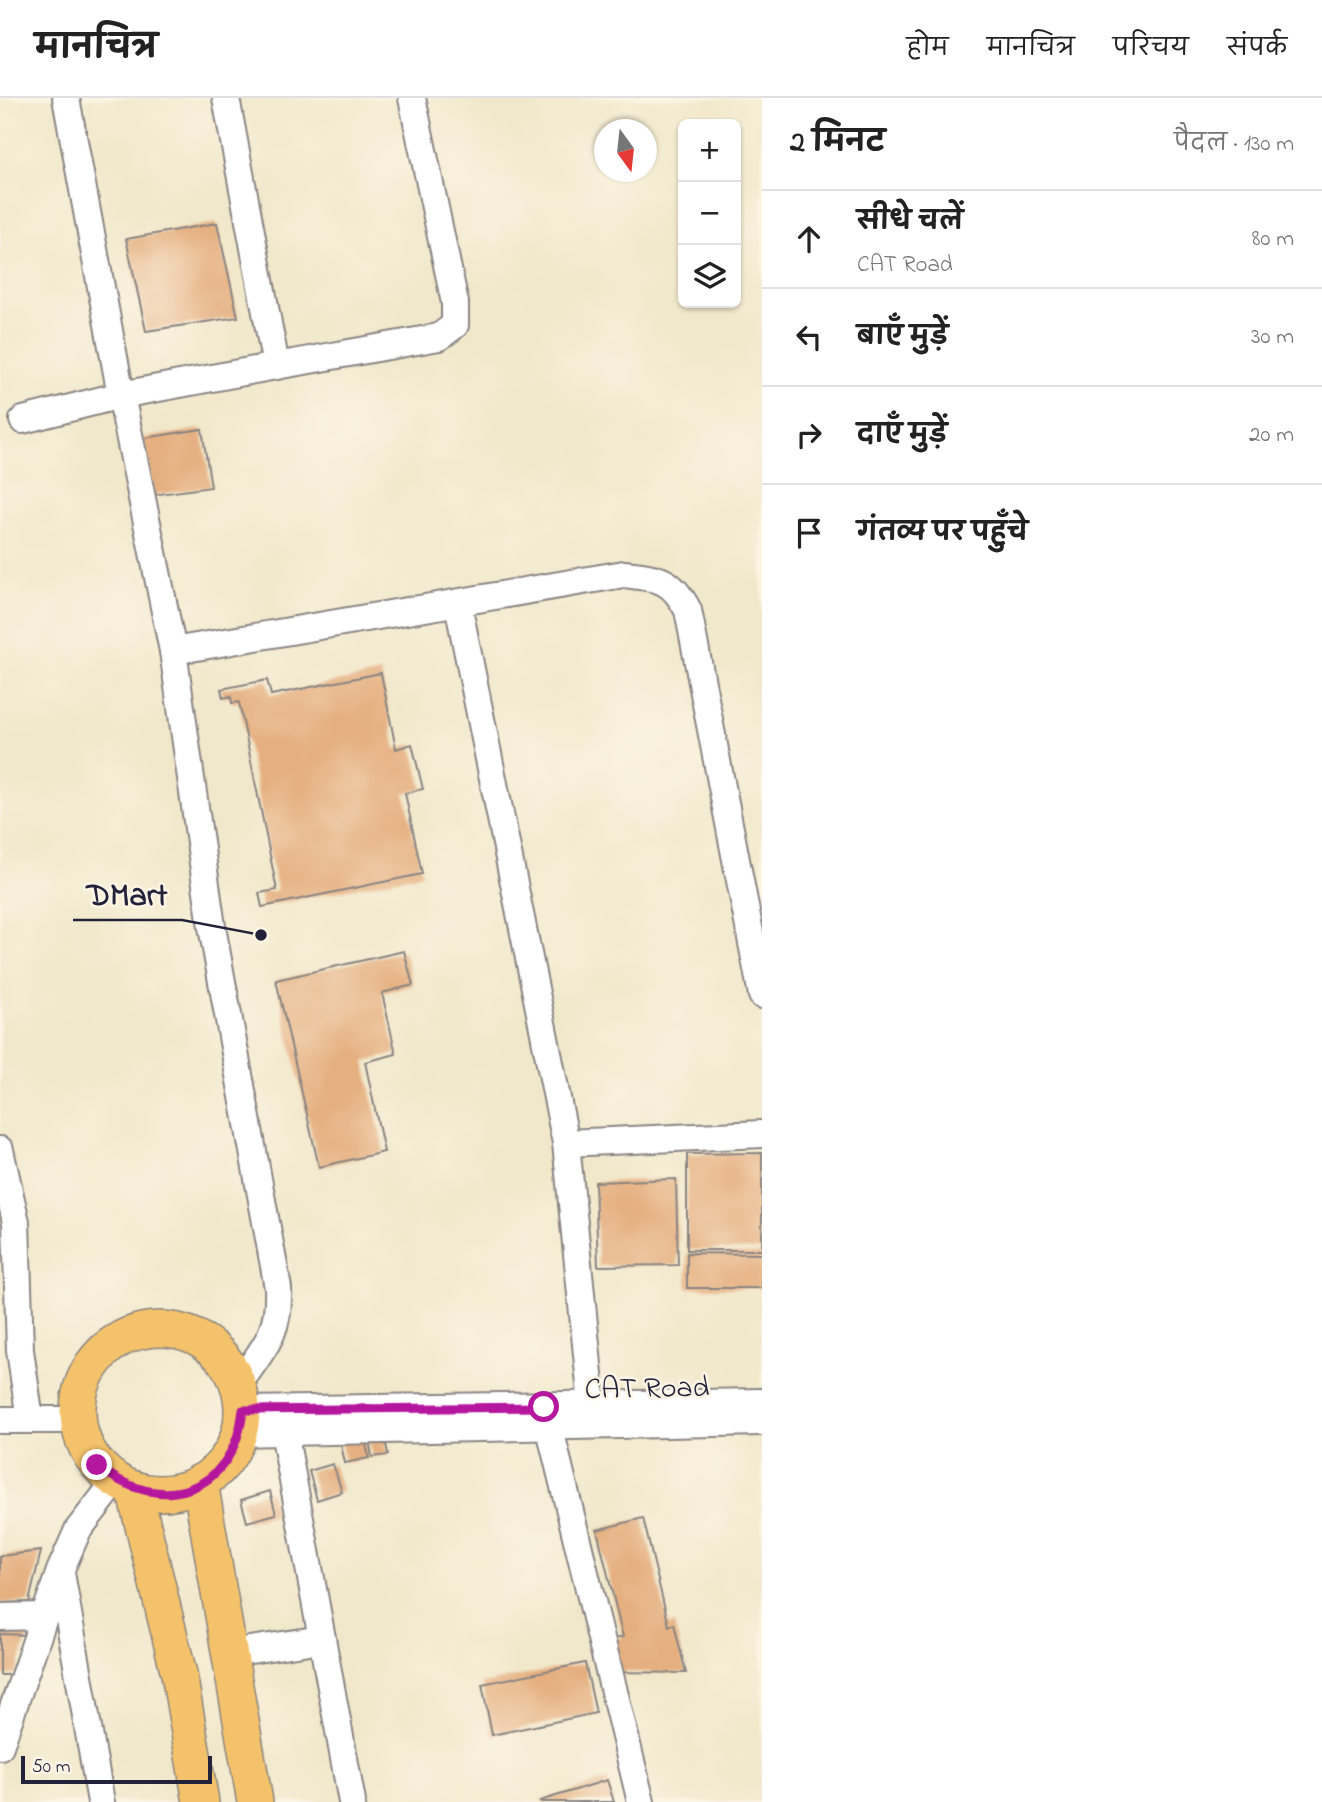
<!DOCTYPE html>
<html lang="hi">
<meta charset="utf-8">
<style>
:root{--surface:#fff;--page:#f6f6f6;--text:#222;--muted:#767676;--line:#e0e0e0}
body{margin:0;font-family:"Indie Flower","Playpen Sans Deva",sans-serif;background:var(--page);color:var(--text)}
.controls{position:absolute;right:21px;top:21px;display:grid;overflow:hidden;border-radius:10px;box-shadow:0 2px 5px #0004}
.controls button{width:63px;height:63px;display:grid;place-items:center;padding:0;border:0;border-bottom:2px solid var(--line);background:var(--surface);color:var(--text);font:35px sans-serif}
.compass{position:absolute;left:594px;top:21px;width:63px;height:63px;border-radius:50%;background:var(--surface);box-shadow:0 2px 5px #0004;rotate:165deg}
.scale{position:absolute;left:21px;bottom:18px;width:191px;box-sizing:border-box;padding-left:7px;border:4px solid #22223b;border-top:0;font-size:19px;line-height:24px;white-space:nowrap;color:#22223b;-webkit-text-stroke:5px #fcf5e5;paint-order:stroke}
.stop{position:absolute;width:21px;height:21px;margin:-16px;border:5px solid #b5179e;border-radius:50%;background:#fff}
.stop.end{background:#b5179e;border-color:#fff;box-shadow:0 2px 7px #0008}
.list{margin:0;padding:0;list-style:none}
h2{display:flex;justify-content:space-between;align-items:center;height:91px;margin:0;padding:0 28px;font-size:30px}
h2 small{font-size:23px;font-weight:400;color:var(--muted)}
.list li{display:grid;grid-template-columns:46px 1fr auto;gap:21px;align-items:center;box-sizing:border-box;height:98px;padding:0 28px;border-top:2px solid var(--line)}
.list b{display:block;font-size:26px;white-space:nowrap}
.list p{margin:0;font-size:23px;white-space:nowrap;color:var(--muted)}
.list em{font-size:23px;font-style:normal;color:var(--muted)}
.icon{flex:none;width:38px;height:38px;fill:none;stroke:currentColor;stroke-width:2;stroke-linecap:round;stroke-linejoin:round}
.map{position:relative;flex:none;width:762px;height:1704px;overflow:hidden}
header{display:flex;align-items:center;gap:42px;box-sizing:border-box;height:98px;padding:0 35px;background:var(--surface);border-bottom:2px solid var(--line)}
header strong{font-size:33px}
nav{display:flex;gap:38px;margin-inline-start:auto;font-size:24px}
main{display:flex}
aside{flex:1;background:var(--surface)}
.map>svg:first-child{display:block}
.building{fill:#e5af7f}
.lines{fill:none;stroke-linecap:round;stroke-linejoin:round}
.minor-casing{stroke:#8a8583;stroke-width:30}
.major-casing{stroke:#8a8583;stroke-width:38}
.minor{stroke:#fff;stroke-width:26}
.major{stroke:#f4c26a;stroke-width:35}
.route{stroke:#b5179e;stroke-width:9}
.labels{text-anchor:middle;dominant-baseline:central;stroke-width:5;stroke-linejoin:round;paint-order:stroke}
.street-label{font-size:30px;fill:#22223b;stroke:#fcf5e5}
.leader{fill:none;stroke:#22223b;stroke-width:2.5}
.callout-dot{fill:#22223b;stroke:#fcf5e5;stroke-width:2.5}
.callout-label{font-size:32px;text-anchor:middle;font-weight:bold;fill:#22223b;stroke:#fcf5e5;stroke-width:5;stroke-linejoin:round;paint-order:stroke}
</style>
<header>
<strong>मानचित्र</strong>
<nav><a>होम</a><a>मानचित्र</a><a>परिचय</a><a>संपर्क</a></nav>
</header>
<main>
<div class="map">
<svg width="762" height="1704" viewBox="0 0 762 1704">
<rect width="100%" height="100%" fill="#fcf5e5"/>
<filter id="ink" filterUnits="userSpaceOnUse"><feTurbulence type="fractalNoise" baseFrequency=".0143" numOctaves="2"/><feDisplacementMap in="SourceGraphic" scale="14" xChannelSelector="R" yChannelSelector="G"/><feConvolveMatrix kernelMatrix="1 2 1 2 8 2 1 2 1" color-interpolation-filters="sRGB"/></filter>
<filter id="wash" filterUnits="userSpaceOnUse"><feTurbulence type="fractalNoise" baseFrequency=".00686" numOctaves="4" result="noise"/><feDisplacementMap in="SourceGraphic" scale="28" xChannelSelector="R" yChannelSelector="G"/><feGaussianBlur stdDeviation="1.57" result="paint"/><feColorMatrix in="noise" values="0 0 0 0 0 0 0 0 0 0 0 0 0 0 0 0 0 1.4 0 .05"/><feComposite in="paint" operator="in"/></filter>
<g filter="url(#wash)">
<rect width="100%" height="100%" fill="#f1e8cb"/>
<g id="blocks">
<g class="building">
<path d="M217,125l21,94 -92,14 -20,-92z"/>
<path d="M202,331l9,58 -58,8 -9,-57z"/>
<path d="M381,575l15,76 16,-5 11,45 -18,4 17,81 -160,33 -3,-14 18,-3 -38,-188 -7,1 -1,-7 -8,2 -2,-9 46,-9 4,15z"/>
<path d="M404,853l9,34 -31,8 14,61 -31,8 19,90 -65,15 -43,-187z"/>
<path d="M762,1055v97h-75v-96z"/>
<path d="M676,1081l2,86 -80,1 -3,-84z"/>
<path d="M687,1155l75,1v34h-75z"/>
<path d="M363,1333l6,27 -24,5 -6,-27z"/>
<path d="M384,1333l4,24 -16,2 -4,-23z"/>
<path d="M333,1366l9,28 -25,8 -8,-29z"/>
<path d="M270,1393l6,23 -29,8 -6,-22z"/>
<path d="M643,1420l26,108 5,-2 12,49 -72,-1 -8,-31 17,-4 -26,-107z"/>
<path d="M41,1453l-12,51 -29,1v-47z"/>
<path d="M0,1536l28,1 -12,40h-16z"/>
<path d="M585,1565l11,50 -104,22 -10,-51z"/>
<path d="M607,1682l7,22h-73l-1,-1z"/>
</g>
</g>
</g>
<g filter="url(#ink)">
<use href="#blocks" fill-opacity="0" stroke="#8a8583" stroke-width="2"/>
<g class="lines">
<defs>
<g id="minor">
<path d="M66,0l55,297 52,256 39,276 66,361c2,47 -15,60 -40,97"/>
<path d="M226,0l50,268 163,-29 16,-12v-22l-43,-205"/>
<path d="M23,322l98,-25 155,-29"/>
<path d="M458,506l108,539 28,282"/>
<path d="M173,553l451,-77c35,4 47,4 64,36l74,385"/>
<path d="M566,1045l196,-9"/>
<path d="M0,1052l16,72 4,128 10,70"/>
<path d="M545,1311l96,393"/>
<path d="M243,1312l519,-8"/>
<path d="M281,1317l71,387"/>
<path d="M0,1322h78"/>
<path d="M239,1335l523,-11"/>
<path d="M61,1475l40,229"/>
<path d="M0,1519l45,-1"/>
<path d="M230,1555l92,-14"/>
<path d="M0,1648l60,-175 18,-41 38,-49"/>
</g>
<g id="major">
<circle cx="160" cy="1313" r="82"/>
<path d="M200,1384l55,320"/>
<path d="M134,1391l45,185 22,128"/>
</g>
</defs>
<use href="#minor" class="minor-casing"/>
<use href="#major" class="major-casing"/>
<use href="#minor" class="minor"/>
<use href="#major" class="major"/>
</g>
</g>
<g class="lines" filter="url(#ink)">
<path class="route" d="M97,1367c62,52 137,29 146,-55l301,-3"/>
</g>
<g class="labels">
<g class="street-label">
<text transform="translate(647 1292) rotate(-1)">CAT Road</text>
</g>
</g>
<path class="leader" d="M261 837L182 822H73"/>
<circle class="callout-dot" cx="261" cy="837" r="7"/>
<g class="callout-label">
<text x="127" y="807">DMart</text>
</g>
</svg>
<div class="controls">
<button>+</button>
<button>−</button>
<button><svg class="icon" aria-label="layers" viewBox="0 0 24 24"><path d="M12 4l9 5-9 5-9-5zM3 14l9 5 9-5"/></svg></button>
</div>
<svg class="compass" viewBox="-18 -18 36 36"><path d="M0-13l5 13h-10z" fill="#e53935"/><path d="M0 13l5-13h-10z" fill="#767676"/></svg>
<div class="scale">50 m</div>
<div class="stop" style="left:544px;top:1309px"></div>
<div class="stop end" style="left:97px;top:1367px"></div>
</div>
<aside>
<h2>2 मिनट<small>पैदल · 130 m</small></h2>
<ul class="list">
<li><svg class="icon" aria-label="ahead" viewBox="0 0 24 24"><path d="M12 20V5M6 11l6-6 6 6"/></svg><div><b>सीधे चलें</b><p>CAT Road</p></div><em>80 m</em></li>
<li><svg class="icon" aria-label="left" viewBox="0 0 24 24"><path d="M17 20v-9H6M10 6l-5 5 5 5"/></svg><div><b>बाएँ मुड़ें</b></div><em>30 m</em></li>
<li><svg class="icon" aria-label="right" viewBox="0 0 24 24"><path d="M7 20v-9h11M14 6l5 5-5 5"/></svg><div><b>दाएँ मुड़ें</b></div><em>20 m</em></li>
<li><svg class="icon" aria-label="arrive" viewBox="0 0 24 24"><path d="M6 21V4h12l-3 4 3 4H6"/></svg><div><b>गंतव्य पर पहुँचे</b></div></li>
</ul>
</aside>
</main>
